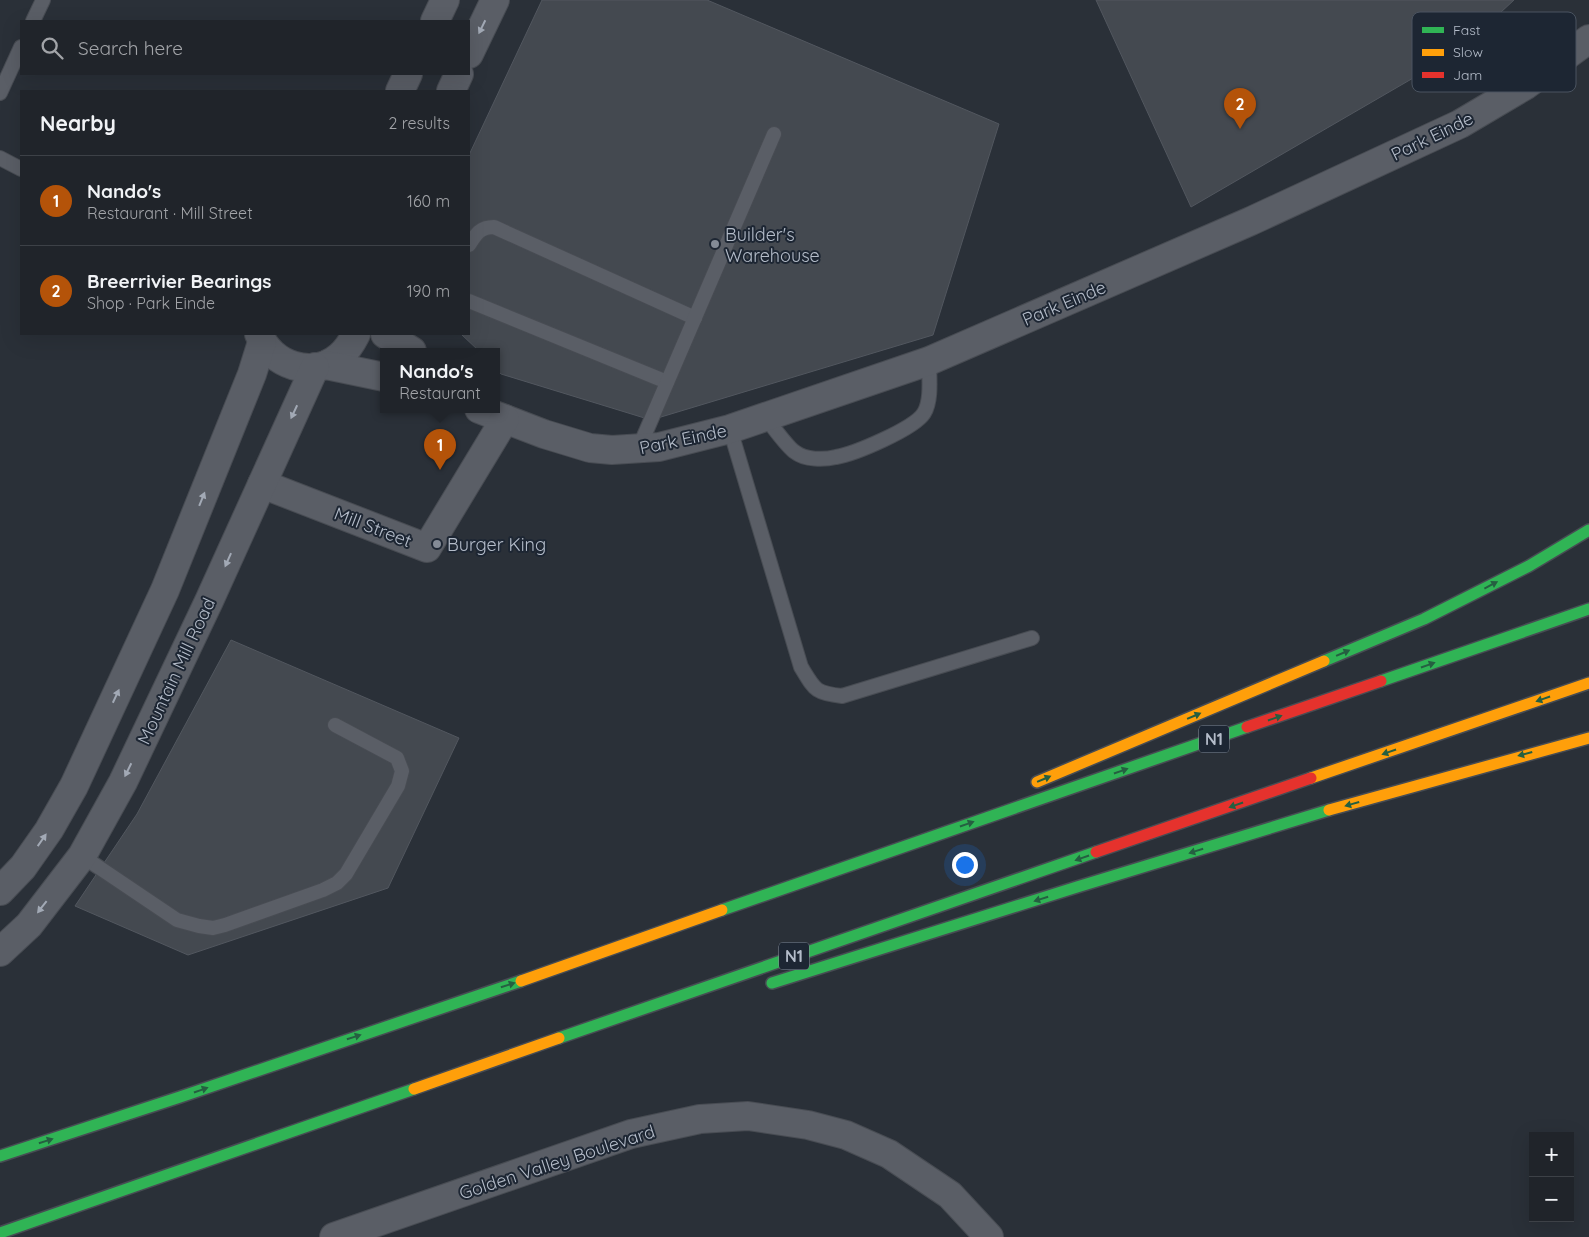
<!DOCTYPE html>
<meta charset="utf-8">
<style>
:root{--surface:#20242a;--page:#2d3036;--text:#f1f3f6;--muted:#a2a4a8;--line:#3d4147;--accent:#b45309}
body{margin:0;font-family:Quicksand,sans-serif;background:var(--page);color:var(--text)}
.controls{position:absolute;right:15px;bottom:15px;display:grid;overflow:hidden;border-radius:0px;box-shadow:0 5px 20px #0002}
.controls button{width:45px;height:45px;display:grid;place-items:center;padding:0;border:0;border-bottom:1px solid var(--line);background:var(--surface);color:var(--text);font:25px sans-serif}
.you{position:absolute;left:964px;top:864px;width:18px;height:18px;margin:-12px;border:4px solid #fff;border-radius:50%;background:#1a73e8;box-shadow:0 0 0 8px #1a73e833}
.badge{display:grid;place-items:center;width:32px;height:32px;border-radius:50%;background:var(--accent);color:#fff;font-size:16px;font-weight:700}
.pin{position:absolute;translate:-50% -41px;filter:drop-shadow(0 1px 2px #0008)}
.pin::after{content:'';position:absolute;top:26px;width:18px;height:15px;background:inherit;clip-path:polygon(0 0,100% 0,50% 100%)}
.popup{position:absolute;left:380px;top:348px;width:120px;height:65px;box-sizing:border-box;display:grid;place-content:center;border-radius:0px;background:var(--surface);filter:drop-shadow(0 1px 4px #0005);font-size:16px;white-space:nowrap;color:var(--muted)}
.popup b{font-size:19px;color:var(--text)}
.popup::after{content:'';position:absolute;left:50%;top:100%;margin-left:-10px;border:10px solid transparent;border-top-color:var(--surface)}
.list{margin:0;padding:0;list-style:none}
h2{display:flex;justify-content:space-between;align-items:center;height:65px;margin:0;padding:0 20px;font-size:21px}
h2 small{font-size:16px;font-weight:400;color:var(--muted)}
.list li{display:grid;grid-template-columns:32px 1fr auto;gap:15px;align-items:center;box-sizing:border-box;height:90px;padding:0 20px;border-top:1px solid var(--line)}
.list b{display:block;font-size:19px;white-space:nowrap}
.list p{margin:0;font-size:16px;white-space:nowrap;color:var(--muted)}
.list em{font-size:16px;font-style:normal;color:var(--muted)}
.icon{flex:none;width:28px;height:28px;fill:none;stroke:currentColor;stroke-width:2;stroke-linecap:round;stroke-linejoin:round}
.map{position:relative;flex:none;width:1589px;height:1237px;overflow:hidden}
.search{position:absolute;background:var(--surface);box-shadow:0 5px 20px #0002;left:20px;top:20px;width:450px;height:55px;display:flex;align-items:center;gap:12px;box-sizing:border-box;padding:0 18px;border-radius:0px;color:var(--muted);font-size:19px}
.panel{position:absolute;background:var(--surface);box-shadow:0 5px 20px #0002;left:20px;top:90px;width:450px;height:245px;border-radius:0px}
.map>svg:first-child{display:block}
.building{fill:#444950;stroke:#52575f}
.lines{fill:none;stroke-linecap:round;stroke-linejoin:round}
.lane-casing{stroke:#484c53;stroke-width:16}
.street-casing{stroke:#484c53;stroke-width:30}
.fast-casing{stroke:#474c53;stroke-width:14}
.slow-casing{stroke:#474c53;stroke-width:14}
.jam-casing{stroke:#474c53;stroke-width:14}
.lane{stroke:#5a5e66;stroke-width:14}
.street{stroke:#5a5e66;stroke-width:28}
.fast{stroke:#30b455;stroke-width:11}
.slow{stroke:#ff9f0a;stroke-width:11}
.jam{stroke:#e5322d;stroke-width:11}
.oneway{fill:#a2a9b5}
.oneway2{fill:#255f41}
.poi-dot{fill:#848b96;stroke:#1d2633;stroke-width:2}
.labels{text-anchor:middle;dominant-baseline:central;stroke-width:4;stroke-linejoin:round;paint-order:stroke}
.shield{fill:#1d2633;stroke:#878f9c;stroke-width:1}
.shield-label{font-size:16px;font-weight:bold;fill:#b4bcc9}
.street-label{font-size:18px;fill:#b4bcc9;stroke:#1d2633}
.poi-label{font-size:18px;fill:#b4bcc9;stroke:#1d2633;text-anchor:start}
.key{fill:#1d2633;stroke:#4a5360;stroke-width:1}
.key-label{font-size:14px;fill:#b4bcc9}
</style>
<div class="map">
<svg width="1589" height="1237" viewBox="0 0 1589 1237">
<rect width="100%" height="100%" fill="#2a3038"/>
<g class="building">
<path d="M542,0h165l292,124 -66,211 -282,85 -150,-46 -5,-5v-18h-17l-18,-17h8v-179z"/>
<path d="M1096,0h418l-56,52 -267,155z"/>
<path d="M231,640l228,98 -71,150 -200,67 -113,-49 62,-92z"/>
</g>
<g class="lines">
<defs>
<g id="lane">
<path d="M33,21l10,-21"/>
<path d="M0,93l21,-46"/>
<path d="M0,158l21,11"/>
<path d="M469,245c7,-11 11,-18 25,-18l201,91"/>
<path d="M469,301l198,81"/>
<path d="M765,417c7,8 22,30 30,35 10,8 29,8 41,5 18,-3 78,-28 88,-44 8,-13 5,-36 5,-52"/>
<path d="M730,429l71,238c14,23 14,26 41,29l190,-58"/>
<path d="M638,450l136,-316"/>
<path d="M82,856l95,64 22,6 14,2 12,-3 98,-35 14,-7 9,-9 52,-88 4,-15 -5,-13 -62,-33"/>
</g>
<g id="street">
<path d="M435,21l10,-21"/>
<path d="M469,54l26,-54"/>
<path d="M400,91l8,-17"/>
<path d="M451,91l8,-17"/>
<path d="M259,334c12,31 54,46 81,22 7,-6 12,-14 16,-22"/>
<path d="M385,334l27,17"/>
<path d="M326,365l58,12"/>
<path d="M479,409l65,25 46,14 22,2 47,-3 71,-18 35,-12 164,-56 322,-140 209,-97 66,-39 63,-46"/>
<path d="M262,484l165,64 78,-129"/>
<path d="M0,891l23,-24 26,-37 25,-44 91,-196 87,-216 10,-32"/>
<path d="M0,952l29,-27 53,-69 41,-74 86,-181 106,-234"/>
<path d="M334,1237l297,-103 69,-15 48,-3 60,9 38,10 43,19 61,41 39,42"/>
</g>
<g id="fast">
<path d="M1324,661l100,-42 105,-53 60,-36"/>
<path d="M1381,681l208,-72"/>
<path d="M722,910l525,-183"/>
<path d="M772,983l305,-96 252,-77"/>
<path d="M559,1038l537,-186"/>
<path d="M0,1156l180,-59 341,-116"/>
<path d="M0,1233l414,-144"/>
</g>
<g id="slow">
<path d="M1311,778l278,-95"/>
<path d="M1037,782l287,-121"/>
<path d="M1329,810l260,-72"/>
<path d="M521,981l201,-71"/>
<path d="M414,1089l145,-51"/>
</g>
<g id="jam">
<path d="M1247,727l134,-46"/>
<path d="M1096,852l215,-74"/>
</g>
</defs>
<use href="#lane" class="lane-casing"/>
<use href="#street" class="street-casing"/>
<use href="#fast" class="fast-casing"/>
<use href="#slow" class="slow-casing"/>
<use href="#jam" class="jam-casing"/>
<use href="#lane" class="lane"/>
<use href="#street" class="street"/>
<use href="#fast" class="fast"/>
<use href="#slow" class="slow"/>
<use href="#jam" class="jam"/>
</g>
<defs><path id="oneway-solid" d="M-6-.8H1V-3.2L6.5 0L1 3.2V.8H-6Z" transform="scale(1.25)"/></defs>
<g class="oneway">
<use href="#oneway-solid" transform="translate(482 27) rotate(116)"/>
<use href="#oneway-solid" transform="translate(294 412) rotate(115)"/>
<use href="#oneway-solid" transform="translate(202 499) rotate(-68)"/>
<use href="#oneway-solid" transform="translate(228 560) rotate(114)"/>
<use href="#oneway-solid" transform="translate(116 696) rotate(-65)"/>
<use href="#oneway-solid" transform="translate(128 770) rotate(116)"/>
<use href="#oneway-solid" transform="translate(42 840) rotate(-55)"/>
<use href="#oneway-solid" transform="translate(42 907) rotate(128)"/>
</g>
<g class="oneway2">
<use href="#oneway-solid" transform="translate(1491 585) rotate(-28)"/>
<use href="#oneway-solid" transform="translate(1343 653) rotate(-23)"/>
<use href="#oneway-solid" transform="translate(1428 665) rotate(-19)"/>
<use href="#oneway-solid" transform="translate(1543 699) rotate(161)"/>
<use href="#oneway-solid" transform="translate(1194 716) rotate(-23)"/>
<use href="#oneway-solid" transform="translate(1275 718) rotate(-19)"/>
<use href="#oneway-solid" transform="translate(1389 752) rotate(161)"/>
<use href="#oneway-solid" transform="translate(1525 754) rotate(165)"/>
<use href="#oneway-solid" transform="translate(1121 771) rotate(-19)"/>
<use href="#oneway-solid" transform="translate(1044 779) rotate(-23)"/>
<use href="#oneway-solid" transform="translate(1352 804) rotate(164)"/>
<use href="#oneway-solid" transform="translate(1236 805) rotate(161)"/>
<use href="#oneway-solid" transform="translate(967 824) rotate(-19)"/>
<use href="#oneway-solid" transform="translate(1196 851) rotate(163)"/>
<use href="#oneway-solid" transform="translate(1082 858) rotate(161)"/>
<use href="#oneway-solid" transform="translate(1041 899) rotate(163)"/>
<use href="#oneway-solid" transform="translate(508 985) rotate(-18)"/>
<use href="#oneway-solid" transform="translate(354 1037) rotate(-18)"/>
<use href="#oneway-solid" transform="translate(201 1090) rotate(-19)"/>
<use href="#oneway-solid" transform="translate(46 1141) rotate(-18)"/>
</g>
<g class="poi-dot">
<circle cx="715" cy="244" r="5"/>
<circle cx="437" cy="544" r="5"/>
</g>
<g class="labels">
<g class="shield">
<rect x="1199" y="725.5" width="30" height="27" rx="4"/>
<rect x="779" y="942.5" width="30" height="27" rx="4"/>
</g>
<g class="shield-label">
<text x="1214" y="739">N1</text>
<text x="794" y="956">N1</text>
</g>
<g class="street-label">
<text transform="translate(1432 136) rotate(-26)">Park Einde</text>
<text transform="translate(1064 303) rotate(-23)">Park Einde</text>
<text transform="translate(683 439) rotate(-12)">Park Einde</text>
<text transform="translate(373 527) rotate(21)">Mill Street</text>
<text transform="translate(176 671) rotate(-65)">Mountain Mill Road</text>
<text transform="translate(557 1162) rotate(-18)">Golden Valley Boulevard</text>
</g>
<g class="poi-label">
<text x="725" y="234">Builder's<tspan x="725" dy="21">Warehouse</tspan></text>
<text x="447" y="544">Burger King</text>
</g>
</g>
<rect x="1412" y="12" width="164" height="80" rx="8" class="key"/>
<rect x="1422" y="27" width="22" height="6" fill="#30b455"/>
<rect x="1422" y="49" width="22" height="7" fill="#ff9f0a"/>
<rect x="1422" y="72" width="22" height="6" fill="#e5322d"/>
<g class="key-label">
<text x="1453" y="35">Fast</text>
<text x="1453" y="57">Slow</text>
<text x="1453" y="80">Jam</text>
</g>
</svg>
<div class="controls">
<button>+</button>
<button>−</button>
</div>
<div class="you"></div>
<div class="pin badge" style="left:440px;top:470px">1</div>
<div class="popup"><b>Nando's</b>Restaurant</div>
<div class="pin badge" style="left:1240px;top:129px">2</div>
<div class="search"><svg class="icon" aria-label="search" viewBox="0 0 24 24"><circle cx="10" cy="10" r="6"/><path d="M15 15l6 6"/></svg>Search here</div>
<section class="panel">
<h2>Nearby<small>2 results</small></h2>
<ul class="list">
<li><span class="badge">1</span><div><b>Nando's</b><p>Restaurant · Mill Street</p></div><em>160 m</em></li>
<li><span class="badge">2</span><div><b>Breerrivier Bearings</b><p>Shop · Park Einde</p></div><em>190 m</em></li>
</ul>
</section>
</div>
